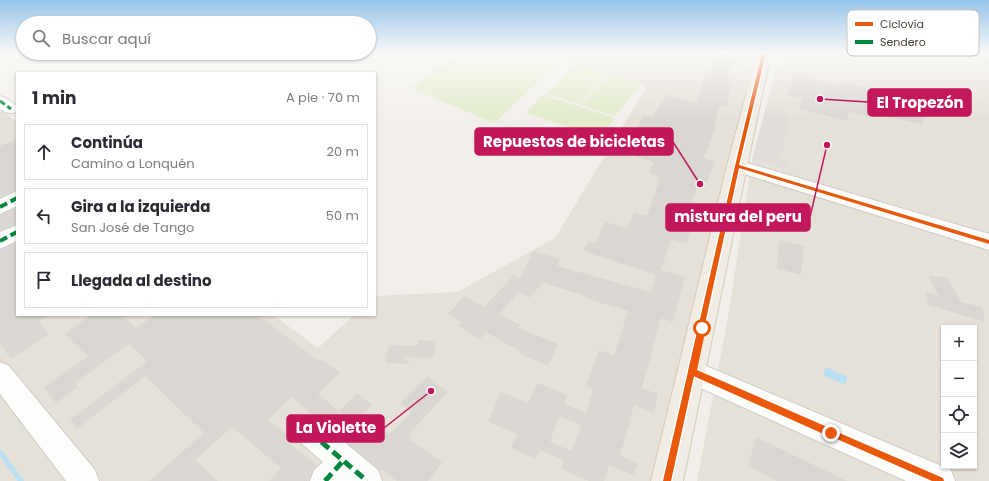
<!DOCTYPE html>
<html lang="es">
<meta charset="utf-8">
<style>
:root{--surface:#fff;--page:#f2f2f3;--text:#2b2b33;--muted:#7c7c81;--line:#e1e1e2}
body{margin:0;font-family:Poppins,sans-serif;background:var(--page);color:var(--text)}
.controls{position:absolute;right:12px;bottom:12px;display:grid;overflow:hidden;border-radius:0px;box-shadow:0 1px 3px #0004}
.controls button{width:36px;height:36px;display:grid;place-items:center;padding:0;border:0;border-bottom:1px solid var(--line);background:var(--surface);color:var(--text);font:20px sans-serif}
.stop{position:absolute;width:12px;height:12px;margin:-9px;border:3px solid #ea580c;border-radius:50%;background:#fff}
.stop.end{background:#ea580c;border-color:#fff;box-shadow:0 1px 4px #0008}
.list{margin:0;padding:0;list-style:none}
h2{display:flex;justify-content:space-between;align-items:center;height:52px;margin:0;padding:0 16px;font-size:17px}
h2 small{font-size:13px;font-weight:400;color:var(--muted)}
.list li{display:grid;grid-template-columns:26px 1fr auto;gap:12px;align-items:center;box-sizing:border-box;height:56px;margin:0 8px 8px;padding:0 8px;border:1px solid var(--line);border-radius:0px}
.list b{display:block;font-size:15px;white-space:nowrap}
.list p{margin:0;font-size:13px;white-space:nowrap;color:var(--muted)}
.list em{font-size:13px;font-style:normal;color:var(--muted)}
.icon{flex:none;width:22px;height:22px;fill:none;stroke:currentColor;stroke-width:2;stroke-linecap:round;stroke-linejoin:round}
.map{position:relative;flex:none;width:989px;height:481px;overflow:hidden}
.search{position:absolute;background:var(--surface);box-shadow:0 1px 3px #0004;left:16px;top:16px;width:360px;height:44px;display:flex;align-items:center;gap:10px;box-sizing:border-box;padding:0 14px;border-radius:22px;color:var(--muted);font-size:15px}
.panel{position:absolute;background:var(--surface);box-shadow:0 1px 3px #0004;left:16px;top:72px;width:360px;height:244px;border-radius:0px}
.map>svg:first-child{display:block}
.residential{fill:#e6e1d8;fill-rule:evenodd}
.green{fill:#e2ecca}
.parking{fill:#e1deda}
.water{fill:#badff1}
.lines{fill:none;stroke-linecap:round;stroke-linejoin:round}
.stream{stroke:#badff1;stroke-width:5.5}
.building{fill:#dad6d2;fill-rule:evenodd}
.minor-casing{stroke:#cfcbc7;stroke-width:2}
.major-casing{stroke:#d5cab8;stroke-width:2}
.minor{fill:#fdfdfc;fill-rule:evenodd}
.major{fill:#f1ece4;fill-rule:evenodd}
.quiet-far2{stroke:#00873e;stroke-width:3;stroke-dasharray:6 3;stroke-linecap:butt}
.quiet-far1{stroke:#00873e;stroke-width:4;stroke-dasharray:8 4;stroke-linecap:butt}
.quiet{stroke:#00873e;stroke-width:5;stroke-dasharray:10 5;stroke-linecap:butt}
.cycleway-casing{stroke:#fff;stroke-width:3}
.cycleway{fill:#e8590c;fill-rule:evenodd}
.route{fill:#ea580c}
.key{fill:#fff;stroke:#c8c6c3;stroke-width:1}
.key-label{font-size:11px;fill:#494036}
.leader{fill:none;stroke:#c2185b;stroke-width:1.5}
.callout-dot{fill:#c2185b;stroke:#fff;stroke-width:1.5}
.callout{fill:#c2185b;stroke:#c2185b;stroke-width:1.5}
.callout-label{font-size:15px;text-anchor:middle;font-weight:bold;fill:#fff}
</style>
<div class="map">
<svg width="989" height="481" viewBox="0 0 989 481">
<rect width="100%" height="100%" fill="#f2efeb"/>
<g class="residential">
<path d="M561,53h194l-103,428h-652v-372l17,13v193h256l45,33 36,-33h21v-19l82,-4 98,-54 92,-152 -93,-27z"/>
<path d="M781,53h208v428h-292l31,-164 24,-157zM944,328h30v138h-30z"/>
</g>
<g class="green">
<path d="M461,53h79l22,7 -68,63 -83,-35z"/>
<path d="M576,64l31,9 -27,31 -33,-10z"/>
<path d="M609,74l33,9 -27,33 -34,-11z"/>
<path d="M543,95l72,23 -15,19 -74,-24z"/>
</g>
<path class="parking" d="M766,107l24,6 -9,46 9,2 -1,8 -37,-9z"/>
<path class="water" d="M825,367l22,9 -1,9 -22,-9z"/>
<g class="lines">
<path class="stream" d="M0,452l21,29"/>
</g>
<g class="building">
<path d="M718,53h17l-7,24h2l-2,4 4,1 -5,24 -7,-1 -6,21h2l-12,32 11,3 -8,21h-2l-1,2 -6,-1 -12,42 5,2 -4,17 -16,-5 -10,31 24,7 -12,45 -12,-4 -19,70 16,6 -4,19 -20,-8 -14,51 18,7 -4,12 -25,-10 -5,16h-15l-28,-12 3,-9 -24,-10 -4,9 -25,-11 6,-14 -29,-12 13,-30 27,11 9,-20 31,12 -4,9 22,9 7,-24 -7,-3 13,-36 15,6 14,-45 -43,-13 1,-2 -43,-13 -14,15 -10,-6 -20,22 21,11 -2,3 40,16 -10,22 -28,-12 1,-2 -35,-20 -6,7 -22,-13 4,-4 -14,-8 16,-18 20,11 30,-32 6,4 13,-28 27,8 -3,7 94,26 5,-17 -73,-24 5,-10 8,2 9,-21 22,6 7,-15 13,3 12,-35 -3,-1 2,-4 -9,-3 5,-11 -33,-10 23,-37 8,2 15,-22 29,8 9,-28 5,1zM559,416l22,9 -9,26 -22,-9z"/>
<path d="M795,75l46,11 1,-4 39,9 -1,4 44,11 -1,19 -48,-12v3l-7,-2v3l-19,-5 -2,9 -48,-12 3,-10 -15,-4z"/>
<path d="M17,139v51l-17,7v-51z"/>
<path d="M17,208v16l-17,6v-15z"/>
<path d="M779,240l25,6 -3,29 -24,-7z"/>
<path d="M17,243v72h34l-12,7 10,12 -38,25 -11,-15v-94z"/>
<path d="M928,276l19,1 14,25 21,5 3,15 -57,-17 -2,-13 13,4z"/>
<path d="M91,315h30l15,13 19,-13h103l61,46 2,-2 19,14 -22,21 21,17 18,-18 15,12 -9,9 26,21 22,-23 -11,-9 27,-27 21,16 -39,42 3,2 -3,3 33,23 -14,19h-31l-15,-11 -2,2 -1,-3 -88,-72 -23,23 21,16 -4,4 32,25 -4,4 -4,12h-40l12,-13 -49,-41 -37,33 23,21h-69l55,-48 -59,-57 -68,53 -7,-9 77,-59 -18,-17 -54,39 3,4 -22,16 -13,-15 45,-32 -24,-22z"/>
<path d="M418,340l18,1 -3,17 -31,-1 9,7 -26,-1 4,-18 28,1z"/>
<path d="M756,437l91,44h-70l-29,-15z"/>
</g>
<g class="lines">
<defs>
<g id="minor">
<path d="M0,96l6,2 11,8v6c-7,2 -11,1 -17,-3z"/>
<path d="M737,160l252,74v16l-258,-80 -3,-4 3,-4z"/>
<path d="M17,191v15l-17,8v-15z"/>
<path d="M17,225v16l-17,8v-17z"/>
<path d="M692,360l259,110 4,11h-49l-223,-101 -4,-8 4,-8z"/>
<path d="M0,362l9,4 86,104 4,11h-33l-66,-87z"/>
<path d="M310,418l10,4 58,48 4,11h-72l4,-11 9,-8 -23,-20 -4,-10 4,-10z"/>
</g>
<path id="major" d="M757,53h14l-24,113 -64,315h-32l76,-315z"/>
</defs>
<use href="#minor" class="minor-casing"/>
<use href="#major" class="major-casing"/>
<use href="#minor" class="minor"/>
<use href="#major" class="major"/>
<path class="quiet-far2" d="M0,101l11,8"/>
<g class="quiet-far1">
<path d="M0,207l17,-9"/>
<path d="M0,241l17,-9"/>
</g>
<g class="quiet">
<path d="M310,432l57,49"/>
<path d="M325,481l18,-20"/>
</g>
<defs>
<path id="cycleway" d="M762,53h4l-27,112 250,75v4l-250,-76 -44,202 248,108 1,3h-12l-238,-105 -23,105h-8l72,-315z"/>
</defs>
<use href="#cycleway" class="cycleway-casing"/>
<use href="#cycleway" class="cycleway"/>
</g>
<linearGradient id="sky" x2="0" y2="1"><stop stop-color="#95c5ec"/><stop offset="0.44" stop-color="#f9f8f6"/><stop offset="1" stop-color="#f9f8f6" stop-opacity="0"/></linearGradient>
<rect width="989" height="120" fill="url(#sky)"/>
<path class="route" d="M699,325h6l1,3 -9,42 137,60 1,3 -1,3 -3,1 -3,-1 -139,-62 -1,-2z"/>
<rect x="847" y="10" width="132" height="46" rx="6" class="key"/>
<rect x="855" y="22" width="18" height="4" fill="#e8590c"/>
<rect x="855" y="40" width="18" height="4" fill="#00873e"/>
<g class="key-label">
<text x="880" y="28">Ciclovía</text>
<text x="880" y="46">Sendero</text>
</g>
<path class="leader" d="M820 99L868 102M700 184L673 142M827 145L810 217M431 391L384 428"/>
<g class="callout-dot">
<circle cx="820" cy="99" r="4"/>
<circle cx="700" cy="184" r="4"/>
<circle cx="827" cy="145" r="4"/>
<circle cx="431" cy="391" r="4"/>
</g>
<g class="callout">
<rect x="868" y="89" width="103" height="27" rx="4"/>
<rect x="475" y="128" width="198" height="27" rx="4"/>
<rect x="666" y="204" width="144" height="27" rx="4"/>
<rect x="287" y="415" width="97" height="27" rx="4"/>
</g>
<g class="callout-label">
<text x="920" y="108">El Tropezón</text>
<text x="574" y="147">Repuestos de bicicletas</text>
<text x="738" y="222">mistura del peru</text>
<text x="336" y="433">La Violette</text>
</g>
</svg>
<div class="controls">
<button>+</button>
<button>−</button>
<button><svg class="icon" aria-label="locate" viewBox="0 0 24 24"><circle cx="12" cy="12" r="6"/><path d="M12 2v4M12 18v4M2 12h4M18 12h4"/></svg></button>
<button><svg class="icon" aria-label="layers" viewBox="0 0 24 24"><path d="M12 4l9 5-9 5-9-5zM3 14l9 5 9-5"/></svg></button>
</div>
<div class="stop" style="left:702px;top:328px"></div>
<div class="stop end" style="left:831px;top:433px"></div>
<div class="search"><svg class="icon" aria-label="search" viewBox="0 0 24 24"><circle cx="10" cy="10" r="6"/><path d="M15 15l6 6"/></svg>Buscar aquí</div>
<section class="panel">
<h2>1 min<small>A pie · 70 m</small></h2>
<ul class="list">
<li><svg class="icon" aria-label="ahead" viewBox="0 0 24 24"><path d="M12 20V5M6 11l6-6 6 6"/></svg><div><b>Continúa</b><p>Camino a Lonquén</p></div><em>20 m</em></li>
<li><svg class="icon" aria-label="left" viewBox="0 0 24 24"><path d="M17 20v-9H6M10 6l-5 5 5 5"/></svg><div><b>Gira a la izquierda</b><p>San José de Tango</p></div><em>50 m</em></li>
<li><svg class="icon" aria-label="arrive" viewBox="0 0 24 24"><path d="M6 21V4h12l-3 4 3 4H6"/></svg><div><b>Llegada al destino</b></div></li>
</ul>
</section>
</div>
